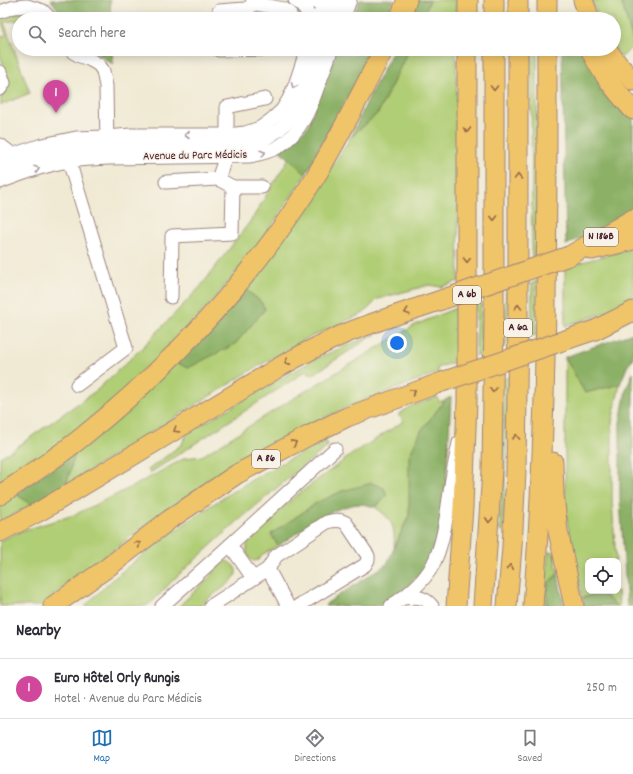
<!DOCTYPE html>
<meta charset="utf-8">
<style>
:root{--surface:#fff;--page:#f2f2f3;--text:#2b2b33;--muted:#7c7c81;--line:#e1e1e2;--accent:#1f6fb2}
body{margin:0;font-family:Dekko,sans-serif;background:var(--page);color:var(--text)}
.controls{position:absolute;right:12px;bottom:12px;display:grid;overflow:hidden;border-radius:8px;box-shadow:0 2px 10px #0003}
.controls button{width:36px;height:36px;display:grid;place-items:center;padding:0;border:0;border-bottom:1px solid var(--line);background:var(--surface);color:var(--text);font:20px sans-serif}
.you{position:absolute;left:397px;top:343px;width:14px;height:14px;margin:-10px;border:3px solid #fff;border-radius:50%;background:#1a73e8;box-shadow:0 0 0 6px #1a73e833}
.badge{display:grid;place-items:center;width:26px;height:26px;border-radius:50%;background:var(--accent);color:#fff;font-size:13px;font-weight:700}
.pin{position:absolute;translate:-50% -33px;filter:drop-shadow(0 1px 2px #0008)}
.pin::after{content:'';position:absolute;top:21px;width:14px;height:12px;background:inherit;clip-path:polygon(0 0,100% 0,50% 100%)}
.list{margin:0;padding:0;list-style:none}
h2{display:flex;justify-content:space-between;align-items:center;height:52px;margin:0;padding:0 16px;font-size:17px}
h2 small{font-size:13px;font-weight:400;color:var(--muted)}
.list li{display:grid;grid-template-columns:26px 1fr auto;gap:12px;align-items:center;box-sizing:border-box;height:60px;padding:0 16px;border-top:1px solid var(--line)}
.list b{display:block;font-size:15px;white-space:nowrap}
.list p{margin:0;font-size:13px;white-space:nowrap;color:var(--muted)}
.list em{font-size:13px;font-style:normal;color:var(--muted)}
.icon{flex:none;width:22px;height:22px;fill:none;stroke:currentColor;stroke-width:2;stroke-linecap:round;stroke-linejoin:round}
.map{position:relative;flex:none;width:633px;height:606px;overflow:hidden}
.search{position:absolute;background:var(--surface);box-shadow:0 2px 10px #0003;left:12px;right:12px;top:12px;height:44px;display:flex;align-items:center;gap:10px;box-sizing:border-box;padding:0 14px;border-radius:22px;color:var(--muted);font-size:15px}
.sheet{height:112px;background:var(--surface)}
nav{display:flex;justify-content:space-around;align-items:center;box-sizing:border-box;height:56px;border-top:1px solid var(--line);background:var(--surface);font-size:11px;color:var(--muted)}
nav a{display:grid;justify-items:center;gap:2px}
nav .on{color:var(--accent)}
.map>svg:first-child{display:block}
.green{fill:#b0ce75;stroke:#7d7650}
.forest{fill:#8cb166;stroke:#6b6848}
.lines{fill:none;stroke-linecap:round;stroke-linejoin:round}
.minor-casing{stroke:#9d8480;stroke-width:15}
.highway-casing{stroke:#9d8480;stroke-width:21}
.minor{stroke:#fff;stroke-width:13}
.highway{stroke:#f0c469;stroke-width:19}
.highway-bridge-casing{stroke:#9d8480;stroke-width:21;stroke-linecap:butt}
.highway-bridge{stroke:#f0c469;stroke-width:19}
.oneway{stroke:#ae9aa0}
.oneway2{stroke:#956947}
.labels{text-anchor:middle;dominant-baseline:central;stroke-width:3;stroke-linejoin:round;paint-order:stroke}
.shield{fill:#f7f3e8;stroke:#7e5f64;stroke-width:1}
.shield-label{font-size:11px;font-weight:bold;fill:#4a1f2b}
.street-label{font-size:12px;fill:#4a1f2b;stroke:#f7f3e8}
</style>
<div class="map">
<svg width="633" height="606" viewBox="0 0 633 606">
<rect width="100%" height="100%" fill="#f7f3e8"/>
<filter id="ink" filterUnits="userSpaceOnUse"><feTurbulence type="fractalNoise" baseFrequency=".025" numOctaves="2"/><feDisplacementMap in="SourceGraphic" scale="8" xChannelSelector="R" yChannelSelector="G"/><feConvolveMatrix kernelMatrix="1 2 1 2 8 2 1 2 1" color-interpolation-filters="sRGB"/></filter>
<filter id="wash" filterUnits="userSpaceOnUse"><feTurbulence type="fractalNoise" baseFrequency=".012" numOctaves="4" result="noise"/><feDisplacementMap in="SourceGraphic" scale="16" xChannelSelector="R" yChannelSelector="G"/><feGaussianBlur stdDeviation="0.9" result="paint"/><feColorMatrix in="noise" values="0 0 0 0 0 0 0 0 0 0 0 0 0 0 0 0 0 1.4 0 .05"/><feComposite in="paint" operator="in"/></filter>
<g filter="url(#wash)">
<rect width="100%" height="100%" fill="#f0ead4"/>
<g class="green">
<path d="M430,0h26v19h-34z"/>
<path d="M592,0h29l12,41v5l-12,12 -7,-11v-28h-15z"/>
<path d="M16,12l16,2 10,5h-23v1l-15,2 26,71 -29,12c-1,-11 3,-15 9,-22l-10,-28v-18l6,-2 -6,-18z"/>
<path d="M409,49h47l3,232 -18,6 -12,-2 -51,14 -14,14 -58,26 -51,29 -189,117 10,-35 99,-88 60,-18 30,-35 -4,-7 -18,-15 70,-91 38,-59 27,-24z"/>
<path d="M531,49h6v206l-5,2z"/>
<path d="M289,158l17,16 -50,75 -47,56 -37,39 -49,49 -96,76 -27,17v-29l14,-8 83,-59 45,-42 59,-62 51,-67z"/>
<path d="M633,248v55l-7,3 -61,20v-58l14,-5z"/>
<path d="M537,281l-1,54 -5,1 1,-53z"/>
<path d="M509,291l-2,54 -3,2 2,-55z"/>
<path d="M481,302v53l-5,1v-52z"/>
<path d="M458,307v54l-21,7 1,5 -15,5 -76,29 -74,35 -36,21 -71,47 -126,96h-40v-65l21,-10 53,-16 60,-29 51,-28 17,-2 92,-58 121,-73z"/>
<path d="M377,333l-65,42 -6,-4 -156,102 -2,-3 34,-26 5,-11 128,-74z"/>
<path d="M565,357l20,36 35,-9 -8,38v80l4,59h-28v30h30l1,15h-2l-16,-13 -19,5 -15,-77 -2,-29z"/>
<path d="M509,377l-6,154 -4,-1 4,-69v-82z"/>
<path d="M437,397l2,5 6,-2 -24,31 -11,71 -1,13 -15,32c1,-21 -1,-27 -19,-40l12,-11 -69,6 -46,32 6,12 -15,8 -5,6 -5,1 -6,-5v-10l1,-7 45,-41 38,-28 20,-15 53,-34 -6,-6 11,-8z"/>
<path d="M325,441l3,5 -49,40 -41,35 -64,58 -20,21 -8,6h-61c34,-35 73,-64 114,-92 21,-15 43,-29 67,-42 19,-11 39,-21 59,-31z"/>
<path d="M16,494l16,11 -32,16v-16z"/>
<path d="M548,552h6l4,22 -10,9 -1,23h-3z"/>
<path d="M227,561c23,12 -3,26 -14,34 -5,3 -9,7 -12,11h-22l30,-28 13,-16z"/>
</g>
<g class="forest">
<path d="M51,0h59l1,19h-46z"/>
<path d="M360,0h34l-9,19h-33z"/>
<path d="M416,0h14l-8,19h-13z"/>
<path d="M621,0h12v41z"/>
<path d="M90,49h22l1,15z"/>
<path d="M339,49h32l-17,36 -48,89 -17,-16 -9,-7 17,-14 11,-11 18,-49z"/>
<path d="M394,49h15l-31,64 -27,24 19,-42z"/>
<path d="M562,49h19l52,67v94l-37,21 -30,14z"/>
<path d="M243,287l18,15 4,7 -30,35 -47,24 -13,-6z"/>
<path d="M633,333v24l-6,10 -7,17 -35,9 -20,-36z"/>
<path d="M633,373v233h-6l-7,-106v-77l6,-33z"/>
<path d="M451,397l-6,105 -6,31 -11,33 -24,24 -27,16h-52l2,-3 60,-39 22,-49v-59l12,-25 24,-31z"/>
<path d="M76,450l-10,35 -34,20 -16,-11z"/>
<path d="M372,483l12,5 3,8 -12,11c-5,-1 -10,-3 -15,-3 -27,1 -60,27 -82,42l-7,-12 47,-32 24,-11z"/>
<path d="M558,574l6,32h-17l1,-23z"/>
<path d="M601,593l16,13h-33l-2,-8z"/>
</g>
</g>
<g filter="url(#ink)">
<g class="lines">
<defs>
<g id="minor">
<path d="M295,0c6,5 13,11 15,19"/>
<path d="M298,0l16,2 8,-2"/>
<path d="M252,3l32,6 6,5 1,5"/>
<path d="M0,12l14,-5 13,-1 16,5 8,8"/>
<path d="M219,19v-8l26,-2 6,-2 2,-7"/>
<path d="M318,19l7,-19"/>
<path d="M331,19l7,-19"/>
<path d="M343,19l7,-19"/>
<path d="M71,49l2,3 7,4 9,3 10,6 4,6 3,15 1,59"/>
<path d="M219,49v1l58,-1"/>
<path d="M0,72l4,11 -4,6"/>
<path d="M227,135v-28l38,-8"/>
<path d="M0,145l13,10"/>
<path d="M0,159l42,-14 34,-7 30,-1 25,-2h96l18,-2 15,-5 11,-8 11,-10 7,-11 6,-14 12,-36"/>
<path d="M69,161l57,187 -49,37"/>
<path d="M0,170l45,-14 29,-7 33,-2 124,-2 19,-1 15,-5 14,-9 12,-12 10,-17 19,-52"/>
<path d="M0,182c16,-6 31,-12 47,-16 20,-6 41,-7 62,-8l141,-2c10,-2 19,-4 28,-9 23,-14 32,-38 40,-61 5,-12 9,-25 14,-37"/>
<path d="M166,182l52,-3"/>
<path d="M233,187h29"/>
<path d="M171,297l1,-61 60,-3 1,-46 -15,-8 8,-23"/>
<path d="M230,545l23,33"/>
<path d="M268,569l8,-13 51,-34c7,-2 13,-3 19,1l22,33v4l-3,5 -67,41"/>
<path d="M402,598c13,-1 21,-3 30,8"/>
<path d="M162,606l68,-61 105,-96"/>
<path d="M211,606l57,-37 20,37"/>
<path d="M391,606c17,-11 36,-26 44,-46 10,-23 12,-50 16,-75 2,-14 5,-28 8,-42"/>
</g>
<g id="highway">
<path d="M547,0v19"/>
<path d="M583,0l7,19"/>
<path d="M399,19l8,-19"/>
<path d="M468,19v-19"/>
<path d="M494,19v-19"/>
<path d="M518,19v-19"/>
<path d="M590,49c11,24 25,41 43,61"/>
<path d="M607,49l10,14 16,18"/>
<path d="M592,250l41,-10"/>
<path d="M569,256l64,-37"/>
<path d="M571,338l24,-8 38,-19"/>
<path d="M553,462l1,33 4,36 16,75"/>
<path d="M0,495c27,-18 55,-36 81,-57 91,-73 171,-160 233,-259 26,-42 47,-86 70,-130"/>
<path d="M0,532l42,-22 90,-54 144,-87c21,-12 43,-24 66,-34 33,-14 68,-24 102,-36"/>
<path d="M53,606l54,-38 62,-48 68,-46 71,-38 39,-19 95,-35"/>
<path d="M456,606l7,-98 4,-107v-352"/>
<path d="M483,606l4,-59 5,-77 2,-152v-269"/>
<path d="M507,606l5,-59 4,-75 2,-160v-263"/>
<path d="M533,606c15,-185 14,-371 14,-557"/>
</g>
</defs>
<use href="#minor" class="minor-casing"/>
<use href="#highway" class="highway-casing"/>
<use href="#minor" class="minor"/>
<use href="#highway" class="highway"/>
<defs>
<g id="highway-bridge">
<path d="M444,299l125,-43"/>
<path d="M442,382l129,-44"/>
</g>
</defs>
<use href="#highway-bridge" class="highway-bridge-casing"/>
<use href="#highway-bridge" class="highway-bridge"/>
</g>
<defs><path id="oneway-chevron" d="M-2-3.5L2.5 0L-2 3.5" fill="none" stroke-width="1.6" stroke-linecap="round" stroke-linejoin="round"/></defs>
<g class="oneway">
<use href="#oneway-chevron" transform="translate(294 86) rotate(112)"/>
<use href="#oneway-chevron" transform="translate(187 135) rotate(180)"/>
<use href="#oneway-chevron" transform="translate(263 153) rotate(-17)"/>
<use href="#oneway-chevron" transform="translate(37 169) rotate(-18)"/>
</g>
<g class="oneway2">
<use href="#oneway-chevron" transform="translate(494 88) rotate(90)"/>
<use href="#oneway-chevron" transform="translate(467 130) rotate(90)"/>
<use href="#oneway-chevron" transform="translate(518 177) rotate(-90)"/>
<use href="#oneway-chevron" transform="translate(494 218) rotate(90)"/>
<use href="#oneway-chevron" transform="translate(467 260) rotate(90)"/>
<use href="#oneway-chevron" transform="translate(518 307) rotate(-90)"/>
<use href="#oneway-chevron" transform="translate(407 312) rotate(161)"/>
<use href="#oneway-chevron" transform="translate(287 362) rotate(152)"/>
<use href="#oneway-chevron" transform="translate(493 390) rotate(91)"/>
<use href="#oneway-chevron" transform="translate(413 392) rotate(-21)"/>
<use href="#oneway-chevron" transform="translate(176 430) rotate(148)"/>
<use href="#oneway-chevron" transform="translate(516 437) rotate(-89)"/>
<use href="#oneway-chevron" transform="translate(294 443) rotate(-28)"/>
<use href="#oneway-chevron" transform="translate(489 520) rotate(93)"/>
<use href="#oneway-chevron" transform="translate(138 544) rotate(-38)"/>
<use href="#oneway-chevron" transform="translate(510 567) rotate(-85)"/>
</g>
</g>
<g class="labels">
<g class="shield">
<rect x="584" y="228" width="34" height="18" rx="3"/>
<rect x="453" y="286" width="28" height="18" rx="3"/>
<rect x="504" y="319" width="28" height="18" rx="3"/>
<rect x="252" y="450" width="28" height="18" rx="3"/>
</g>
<g class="shield-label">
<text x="601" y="237">N 186B</text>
<text x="467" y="295">A 6b</text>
<text x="518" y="328">A 6a</text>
<text x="266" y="459">A 86</text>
</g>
<g class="street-label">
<text transform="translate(195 156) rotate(-1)">Avenue du Parc Médicis</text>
</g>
</g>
</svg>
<div class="controls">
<button><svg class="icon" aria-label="locate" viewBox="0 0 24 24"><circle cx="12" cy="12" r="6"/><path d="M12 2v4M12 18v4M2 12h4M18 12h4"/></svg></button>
</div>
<div class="you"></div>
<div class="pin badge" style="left:56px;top:113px;background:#d1479c">1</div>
<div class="search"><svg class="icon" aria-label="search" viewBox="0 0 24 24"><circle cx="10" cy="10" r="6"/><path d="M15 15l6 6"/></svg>Search here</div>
</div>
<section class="sheet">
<h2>Nearby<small></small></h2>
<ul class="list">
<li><span class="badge" style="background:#d1479c">1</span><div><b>Euro Hôtel Orly Rungis</b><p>Hotel · Avenue du Parc Médicis</p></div><em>250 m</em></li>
</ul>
</section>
<nav>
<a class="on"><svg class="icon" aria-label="map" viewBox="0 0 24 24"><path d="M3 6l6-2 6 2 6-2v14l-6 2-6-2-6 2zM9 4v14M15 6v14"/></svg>Map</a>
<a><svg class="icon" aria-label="directions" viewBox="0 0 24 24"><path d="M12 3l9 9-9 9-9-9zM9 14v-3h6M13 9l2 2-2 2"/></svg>Directions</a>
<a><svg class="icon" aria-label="saved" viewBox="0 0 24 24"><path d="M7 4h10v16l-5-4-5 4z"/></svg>Saved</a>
</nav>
